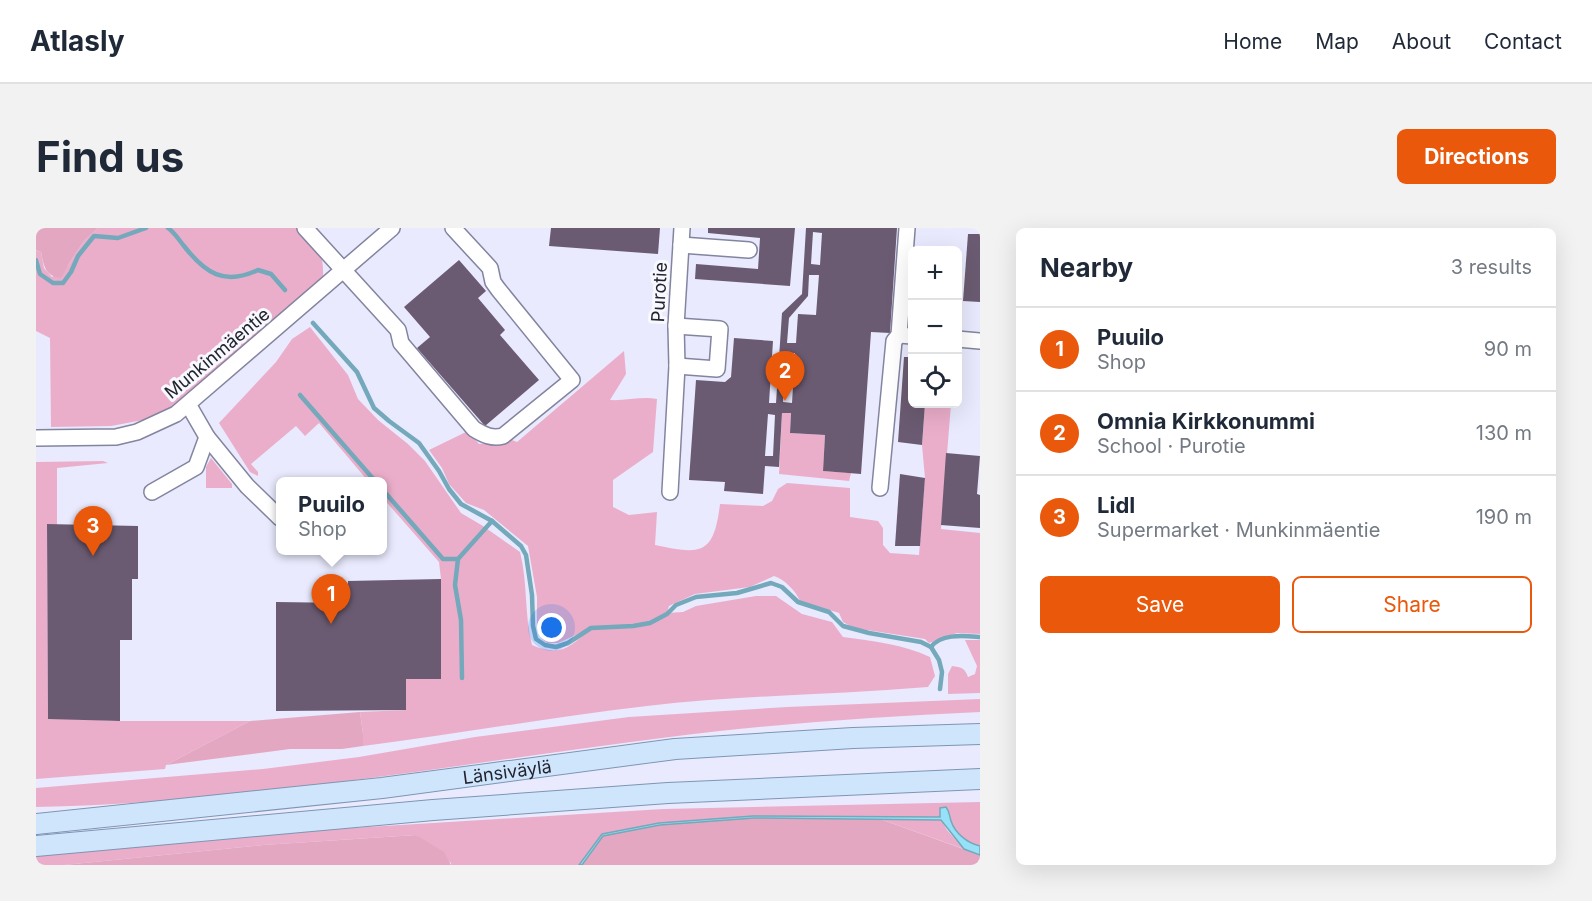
<!DOCTYPE html>
<meta charset="utf-8">
<style>
:root{--surface:#fff;--page:#f2f2f3;--text:#1f2937;--muted:#747a83;--line:#e0e1e3;--accent:#ea580c}
body{margin:0;font-family:Inter,sans-serif;background:var(--page);color:var(--text)}
.controls{position:absolute;right:18px;top:18px;display:grid;overflow:hidden;border-radius:9px;box-shadow:0 6px 24px #0002}
.controls button{width:54px;height:54px;display:grid;place-items:center;padding:0;border:0;border-bottom:2px solid var(--line);background:var(--surface);color:var(--text);font:30px sans-serif}
.you{position:absolute;left:516px;top:400px;width:21px;height:21px;margin:-15px;border:4px solid #fff;border-radius:50%;background:#1a73e8;box-shadow:0 0 0 9px #1a73e833}
.badge{display:grid;place-items:center;width:39px;height:39px;border-radius:50%;background:var(--accent);color:#fff;font-size:20px;font-weight:700}
.pin{position:absolute;translate:-50% -50px;filter:drop-shadow(0 2px 3px #0008)}
.pin::after{content:'';position:absolute;top:32px;width:21px;height:18px;background:inherit;clip-path:polygon(0 0,100% 0,50% 100%)}
.popup{position:absolute;left:240px;top:249px;width:111px;height:78px;box-sizing:border-box;display:grid;place-content:center;border-radius:9px;background:var(--surface);filter:drop-shadow(0 2px 4px #0005);font-size:20px;white-space:nowrap;color:var(--muted)}
.popup b{font-size:22px;color:var(--text)}
.popup::after{content:'';position:absolute;left:50%;top:100%;margin-left:-12px;border:12px solid transparent;border-top-color:var(--surface)}
.list{margin:0;padding:0;list-style:none}
h2{display:flex;justify-content:space-between;align-items:center;height:78px;margin:0;padding:0 24px;font-size:26px}
h2 small{font-size:20px;font-weight:400;color:var(--muted)}
.list li{display:grid;grid-template-columns:39px 1fr auto;gap:18px;align-items:center;box-sizing:border-box;height:84px;padding:0 24px;border-top:2px solid var(--line)}
.list b{display:block;font-size:22px;white-space:nowrap}
.list p{margin:0;font-size:20px;white-space:nowrap;color:var(--muted)}
.list em{font-size:20px;font-style:normal;color:var(--muted)}
.actions{display:flex;gap:12px;padding:18px 24px}
.actions a{flex:1;padding:14px 0;border:2px solid var(--accent);border-radius:9px;text-align:center;font-size:21px;color:var(--accent)}
.actions .main{background:var(--accent);color:#fff}
.icon{flex:none;width:33px;height:33px;fill:none;stroke:currentColor;stroke-width:2;stroke-linecap:round;stroke-linejoin:round}
.map{position:relative;flex:none;width:944px;height:637px;overflow:hidden;border-radius:9px}
header{display:flex;align-items:center;gap:36px;box-sizing:border-box;height:84px;padding:0 30px;background:var(--surface);border-bottom:2px solid var(--line)}
header strong{font-size:28px}
nav{display:flex;gap:33px;margin-inline-start:auto;font-size:21px}
.intro{display:flex;align-items:center;justify-content:space-between;box-sizing:border-box;height:144px;padding:0 36px}
h1{margin:0;font-size:42px}
.button{padding:15px 27px;border-radius:9px;background:var(--accent);color:#fff;font-size:21px;font-weight:700}
main{display:flex;gap:36px;padding:0 36px}
aside{flex:1;background:var(--surface);border-radius:9px;box-shadow:0 6px 24px #0002}
.map>svg:first-child{display:block}
.green{fill:#ebaeca}
.forest{fill:#e4a7c2}
.water{fill:#96e1f7;stroke:#74a8bb;stroke-width:1.5}
.lines{fill:none;stroke-linecap:round;stroke-linejoin:round}
.stream{stroke:#74a8bb;stroke-width:4.5}
.building{fill:#6b5b72;fill-rule:evenodd}
.minor-casing{stroke:#8384a0;stroke-width:18}
.major-casing{stroke:#7e95b3;stroke-width:22}
.minor{stroke:#fff;stroke-width:15}
.major{stroke:#cfe5fc;stroke-width:20}
.labels{text-anchor:middle;dominant-baseline:central;stroke-width:6;stroke-linejoin:round;paint-order:stroke}
.street-label{font-size:18px;fill:#23232f;stroke:#f8f8ff}
</style>
<header>
<strong>Atlasly</strong>
<nav><a>Home</a><a>Map</a><a>About</a><a>Contact</a></nav>
</header>
<div class="intro"><h1>Find us</h1><a class="button">Directions</a></div>
<main>
<div class="map">
<svg width="944" height="637" viewBox="0 0 944 637">
<rect width="100%" height="100%" fill="#e9eafd"/>
<g class="green">
<path d="M62,0h200c19,18 26,22 25,50l-146,126 -34,16 -32,6 -60,1 -1,-89 -14,-7v-81l5,2 3,16 8,9 16,-12 16,-24z"/>
<path d="M274,99l38,48 10,24 20,21 30,24 17,17 36,52 22,13 37,26c8,31 4,63 12,93 27,12 39,3 57,-16l-31,14h-11l-5,-4 -5,-9v-33l-9,-51 -44,-36 -18,-7 -17,-19 -7,-16 -13,-18 39,-19 11,13 33,-4 5,2 107,-91 2,23 -16,26c15,1 33,-4 47,-1l-4,53 -40,28v27l16,8 28,-3 -2,33c46,10 59,10 65,-41l43,2 9,-5 6,-12 9,-6 63,5v29l28,4 5,7v17l7,8 29,2 6,-77 -3,-33 3,-41h26l-10,125 39,4v101l-23,-1 -28,10 -4,-4 -71,-11 -11,-6 -4,-9 -39,-12c-4,-10 -16,-22 -26,-25l-24,11 -55,7 -26,12 -2,7 16,-1 13,-6 60,-10h20l26,18 30,8 11,15c30,4 59,7 87,20l5,19 -7,11c-93,8 -188,8 -281,19 -95,11 -189,28 -284,40v-12l-3,-22 46,-2v-31l35,-1v-99l-2,-17 -57,-65v-15l-14,-1 -49,-58 -14,13 -9,-10 -45,38 7,8v4l-8,-4 -31,-49 57,-61 16,-23z"/>
<path d="M746,185h9l-1,20 35,2 -2,36 28,2 -2,8 -70,-7z"/>
<path d="M175,230l21,26v4h-26v-21z"/>
<path d="M67,233l5,2 -51,5v58l-10,-1 1,193 72,3h130l-84,44 -1,4 -129,10v-317z"/>
<path d="M929,412h15v53l-32,1v-20l4,-8c9,1 13,2 16,11l7,-3 2,-8z"/>
<path d="M944,471v13c-107,5 -213,12 -318,26 -208,26 -416,65 -626,69v-19l227,-19 96,-12 116,-20 154,-20 158,-10z"/>
<path d="M944,574v44c-15,-4 -30,-16 -30,-32l-10,3 -187,-1 -94,7 -57,11 -23,31h-128v-2l-35,-28 -153,10 -199,20h-28v-11l283,-24 344,-21z"/>
<path d="M844,591l61,1 6,10 17,19z"/>
</g>
<g class="forest">
<path d="M0,0h62l-14,13 -16,24 -7,13c-16,-2 -17,-12 -20,-26l-5,-2z"/>
<path d="M324,484l3,22v12l-21,3h-52l-124,16 84,-44z"/>
<path d="M718,590l126,1 100,36v10h-398l21,-29 57,-11z"/>
<path d="M380,607l28,17 7,13h-387l199,-20z"/>
</g>
<path class="water" d="M910,579c4,5 3,8 5,14 4,12 16,22 29,25v9l-16,-6 -23,-29 -187,-2 -94,7 -57,11 -21,29h-3l23,-31 57,-11 94,-7 187,1v-9z"/>
<g class="lines">
<g class="stream">
<path d="M132,0c6,4 11,12 16,18 21,27 40,40 74,24l13,4 14,16"/>
<path d="M0,32l4,14 13,9h10l8,-11 7,-16 16,-20 24,2 28,-10"/>
<path d="M277,95l44,49 17,36 15,13 30,22 20,28 10,18 12,15 31,17 29,25 5,9 6,40 1,31 3,13 9,6 11,2 12,-4 23,-15 42,-2 17,-3 17,-9 9,-9 20,-8 41,-4 34,-10 11,4 16,15 31,10 14,14 26,7 52,9 10,5 8,13 3,12 -2,17"/>
<path d="M264,167l76,87"/>
<path d="M346,261l61,70h15"/>
<path d="M895,419c10,-14 34,-11 49,-10"/>
<path d="M426,450l-1,-58 -6,-35 3,-26 34,-38"/>
</g>
</g>
<g class="building">
<path d="M515,0h109l-2,26 -109,-8z"/>
<path d="M672,0h87l-5,58 -95,-7 1,-15 62,5 2,-31 -52,-5z"/>
<path d="M770,0h91l-7,105 -19,-1 -10,142 -38,-3 2,-36 -35,-2 1,-20h-9l-3,54 -14,-1 -2,28 -39,-3 1,-9 -36,-2 7,-100 29,2 6,-5 3,-39 39,3 -4,62h7l6,-90 20,-19zM777,4l9,1 -2,32 -9,-1zM773,47h10l-3,40 -18,-1 -2,29h-9l2,-25 19,-22zM751,125h8l-3,50 -9,-1zM732,186l7,1 -2,41h-8z"/>
<path d="M932,6h12v68l-17,-1z"/>
<path d="M423,32l27,31 -8,7 27,32 -5,5 39,45 -54,46 -68,-78 13,-11 -26,-30z"/>
<path d="M868,129h8v47h13l-3,41 -24,-3z"/>
<path d="M910,225l34,3 -3,38 3,1v33l-39,-3z"/>
<path d="M864,246l25,4 -5,68h-25z"/>
<path d="M11,296l91,2v53h-6v61h-12v81l-72,-2z"/>
<path d="M405,351v100h-35v31l-130,1v-109l72,1v-22z"/>
</g>
<g class="lines">
<defs>
<g id="minor">
<path d="M269,0l93,102 3,13 73,86c10,6 18,10 29,7l69,-56 -74,-91 -5,-7 -3,-14 -37,-40"/>
<path d="M871,0l-8,107 13,1"/>
<path d="M645,17l68,5"/>
<path d="M640,98l44,3 -3,40 -40,-3"/>
<path d="M921,111l23,2"/>
<path d="M171,209l40,49 33,32"/>
<path d="M0,210l80,-1 21,-5 39,-18 216,-186"/>
<path d="M844,260l14,-147 5,-6"/>
<path d="M116,264l44,-25 11,-30 -19,-33"/>
<path d="M634,264l7,-126 -1,-40 6,-98"/>
</g>
<g id="major">
<path id="s1" d="M0,596l346,-36 293,-39 178,-11 127,-4"/>
<path d="M0,618l397,-36 235,-17 312,-14"/>
</g>
</defs>
<use href="#minor" class="minor-casing"/>
<use href="#major" class="major-casing"/>
<use href="#minor" class="minor"/>
<use href="#major" class="major"/>
</g>
<g class="labels">
<g class="street-label">
<text transform="translate(623 64) rotate(-87)">Purotie</text>
<text transform="translate(181 125) rotate(-40)">Munkinmäentie</text>
<text stroke="none"><textPath href="#s1" startOffset="474">Länsiväylä</textPath></text>
</g>
</g>
</svg>
<div class="controls">
<button>+</button>
<button>−</button>
<button><svg class="icon" aria-label="locate" viewBox="0 0 24 24"><circle cx="12" cy="12" r="6"/><path d="M12 2v4M12 18v4M2 12h4M18 12h4"/></svg></button>
</div>
<div class="you"></div>
<div class="pin badge" style="left:295px;top:396px">1</div>
<div class="popup"><b>Puuilo</b>Shop</div>
<div class="pin badge" style="left:749px;top:173px">2</div>
<div class="pin badge" style="left:57px;top:328px">3</div>
</div>
<aside>
<h2>Nearby<small>3 results</small></h2>
<ul class="list">
<li><span class="badge">1</span><div><b>Puuilo</b><p>Shop</p></div><em>90 m</em></li>
<li><span class="badge">2</span><div><b>Omnia Kirkkonummi</b><p>School · Purotie</p></div><em>130 m</em></li>
<li><span class="badge">3</span><div><b>Lidl</b><p>Supermarket · Munkinmäentie</p></div><em>190 m</em></li>
</ul>
<div class="actions"><a class="main">Save</a><a>Share</a></div>
</aside>
</main>
